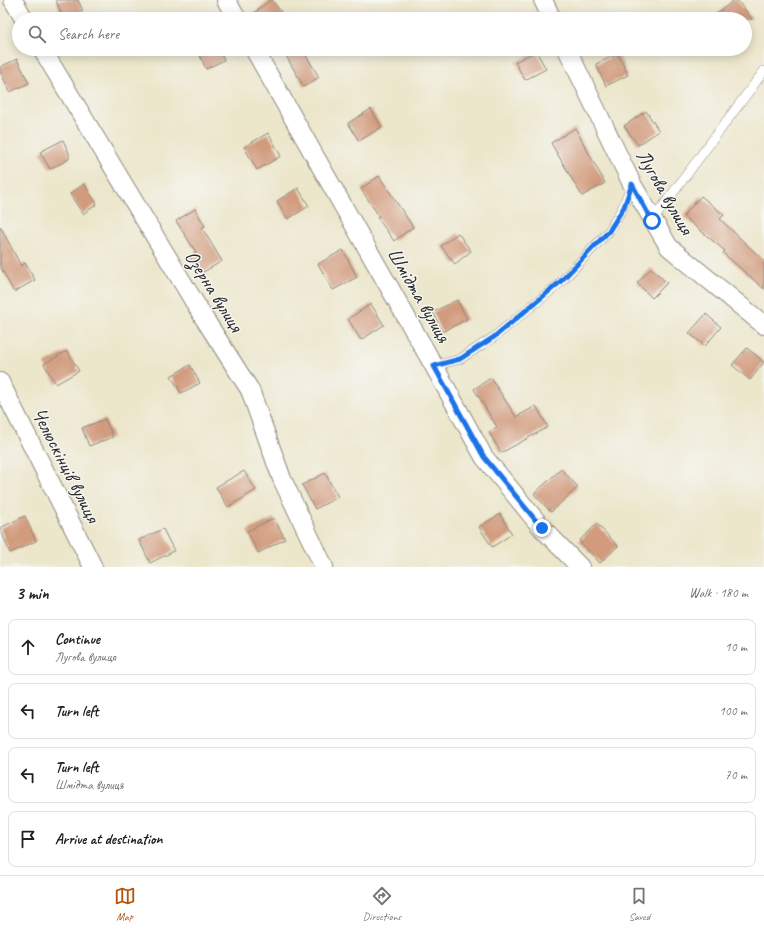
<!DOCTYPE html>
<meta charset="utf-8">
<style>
:root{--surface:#fff;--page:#f2f2f2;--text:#202124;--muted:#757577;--line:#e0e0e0;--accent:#b45309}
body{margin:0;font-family:Caveat,sans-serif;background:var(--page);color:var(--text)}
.stop{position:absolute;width:12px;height:12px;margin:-9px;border:3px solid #1a73e8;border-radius:50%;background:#fff}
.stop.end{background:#1a73e8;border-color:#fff;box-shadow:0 1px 4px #0008}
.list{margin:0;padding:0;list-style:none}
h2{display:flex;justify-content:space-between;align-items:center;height:52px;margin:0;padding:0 16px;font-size:17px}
h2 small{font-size:13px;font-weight:400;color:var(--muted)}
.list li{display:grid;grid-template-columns:26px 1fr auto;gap:12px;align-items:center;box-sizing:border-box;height:56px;margin:0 8px 8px;padding:0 8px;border:1px solid var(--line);border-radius:8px}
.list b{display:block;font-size:15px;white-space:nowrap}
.list p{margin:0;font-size:13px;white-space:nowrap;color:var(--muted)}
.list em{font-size:13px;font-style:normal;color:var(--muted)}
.icon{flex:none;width:22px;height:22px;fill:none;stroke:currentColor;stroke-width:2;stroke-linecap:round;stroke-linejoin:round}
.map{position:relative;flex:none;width:764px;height:567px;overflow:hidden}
.search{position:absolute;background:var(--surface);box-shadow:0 2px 10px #0003;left:12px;right:12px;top:12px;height:44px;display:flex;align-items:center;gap:10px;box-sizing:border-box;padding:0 14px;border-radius:22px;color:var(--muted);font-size:15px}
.sheet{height:308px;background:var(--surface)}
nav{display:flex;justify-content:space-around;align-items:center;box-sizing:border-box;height:56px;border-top:1px solid var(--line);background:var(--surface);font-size:11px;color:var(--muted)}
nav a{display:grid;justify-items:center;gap:2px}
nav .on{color:var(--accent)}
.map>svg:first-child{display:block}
.building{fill:#d29b7e}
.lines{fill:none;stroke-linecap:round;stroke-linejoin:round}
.service-casing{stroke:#8c887b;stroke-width:10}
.minor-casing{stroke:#8c887b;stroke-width:20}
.service{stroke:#fff;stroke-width:9}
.minor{stroke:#fff;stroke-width:18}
.route{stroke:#1a73e8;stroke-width:5}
.labels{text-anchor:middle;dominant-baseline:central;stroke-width:3;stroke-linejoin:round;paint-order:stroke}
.street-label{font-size:20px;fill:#2b2b2b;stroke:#f6f6f2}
</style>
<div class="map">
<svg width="764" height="567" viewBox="0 0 764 567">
<rect width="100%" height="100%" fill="#f6f6f2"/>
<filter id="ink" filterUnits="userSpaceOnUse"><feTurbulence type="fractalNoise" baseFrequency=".025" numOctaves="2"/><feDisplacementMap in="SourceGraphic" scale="8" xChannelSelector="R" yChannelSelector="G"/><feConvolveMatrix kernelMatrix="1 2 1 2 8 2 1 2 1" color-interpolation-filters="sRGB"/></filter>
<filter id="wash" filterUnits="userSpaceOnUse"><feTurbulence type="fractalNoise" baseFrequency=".012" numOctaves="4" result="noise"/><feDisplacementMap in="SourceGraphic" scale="16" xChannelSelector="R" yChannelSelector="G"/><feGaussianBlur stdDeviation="0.9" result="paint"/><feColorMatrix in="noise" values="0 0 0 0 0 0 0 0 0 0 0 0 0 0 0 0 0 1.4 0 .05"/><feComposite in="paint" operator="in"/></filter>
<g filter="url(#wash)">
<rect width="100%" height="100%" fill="#ece6cb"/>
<g id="blocks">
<g class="building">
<path d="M56,0h22l5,11 -20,8z"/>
<path d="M270,0h2l14,19h-39z"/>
<path d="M734,0h3l15,19h-42z"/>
<path d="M197,49h21l6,11 -18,9z"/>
<path d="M282,49h20l17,28 -15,10z"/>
<path d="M536,51l10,18 -21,11 -10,-18z"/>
<path d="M618,54l10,21 -22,11 -10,-22z"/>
<path d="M17,59l12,24 -19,9 -10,-21v-4z"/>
<path d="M371,109l11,18 -23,14 -11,-18z"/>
<path d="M646,111l13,20 -21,14 -14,-19z"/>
<path d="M575,128l30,55 -23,13 -31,-53z"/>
<path d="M268,133l13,23 -24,14 -13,-23z"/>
<path d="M63,140l6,13v6l-19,10 -10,-17z"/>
<path d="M379,176l34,51 -19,14 -17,-24 2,-1 -18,-27z"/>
<path d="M84,184l13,20 -14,10 -13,-20z"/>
<path d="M298,188l11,18 -21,13 -11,-18z"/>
<path d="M701,196l23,19 -4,4 44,42v28l-41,-36 2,-2 -42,-35z"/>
<path d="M195,209l10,17 -3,2 20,33 -22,13 -11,-18 7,-4 -20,-31z"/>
<path d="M0,226l21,40 4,-3 10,17 -21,12 -14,-26z"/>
<path d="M458,233l13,18 -16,13 -14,-18z"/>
<path d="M343,250l14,27 -24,13 -15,-26z"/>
<path d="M651,268l16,15 -15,15 -15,-15z"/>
<path d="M457,300l10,19 -25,13 -9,-20z"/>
<path d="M371,304l13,21 -23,15 -13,-21z"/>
<path d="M706,314l15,13 -16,19 -16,-13z"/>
<path d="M747,348l17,14 -14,18 -18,-15z"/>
<path d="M67,351l12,20 -23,13 -12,-20z"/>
<path d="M190,365l10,18 -19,10 -10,-17z"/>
<path d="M491,378l25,39 20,-11 12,21 -47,26 -12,-21 8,-5 -23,-38z"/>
<path d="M105,419l8,18 -24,9 -7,-18z"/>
<path d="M561,469l17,18 -27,25 -17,-18z"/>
<path d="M244,471l12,19 -28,17 -12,-20z"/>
<path d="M325,473l13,24 -23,12 -13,-24z"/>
<path d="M500,514l12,20 -20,13 -13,-20z"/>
<path d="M25,516l11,25 -26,12 -10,-25z"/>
<path d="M274,518l11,21 -27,14 -11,-22z"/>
<path d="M597,524l21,22 -18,17 -21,-22z"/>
<path d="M163,529l11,22 -24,12 -11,-23z"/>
</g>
</g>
</g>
<g filter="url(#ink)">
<use href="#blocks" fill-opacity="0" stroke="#8c887b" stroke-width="1"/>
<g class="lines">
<defs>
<g id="service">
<path d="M652,221l112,-150"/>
<path d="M434,366l26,-7 34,-22 66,-54 49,-52 14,-24 9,-23"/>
</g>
<g id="minor">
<path d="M13,0l11,19"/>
<path d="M226,0l11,19"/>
<path d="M543,0l9,19"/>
<path d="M42,49l162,269 46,72 32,89 42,88"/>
<path d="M254,49l180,317 50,91 58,71 38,39"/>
<path d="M567,49l65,135 37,63 95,78"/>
<path d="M0,382l93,185"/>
</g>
</defs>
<use href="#service" class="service-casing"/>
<use href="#minor" class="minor-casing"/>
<use href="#service" class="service"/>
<use href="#minor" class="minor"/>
</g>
</g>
<g class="lines" filter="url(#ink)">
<path class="route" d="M542,528l-58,-71 -50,-91 26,-7 34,-22 66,-55 49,-51 15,-24 8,-23 20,37"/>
</g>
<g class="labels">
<g class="street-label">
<text transform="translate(665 192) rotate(60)">Лугова вулиця</text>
<text transform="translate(214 291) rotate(58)">Озерна вулиця</text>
<text transform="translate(419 295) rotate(60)">Шмідта вулиця</text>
<text transform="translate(66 465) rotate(63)">Челюскінців вулиця</text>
</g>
</g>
</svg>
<div class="stop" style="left:652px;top:221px"></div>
<div class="stop end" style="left:542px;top:528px"></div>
<div class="search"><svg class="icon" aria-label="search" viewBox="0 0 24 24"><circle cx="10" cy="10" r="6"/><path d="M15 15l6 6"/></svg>Search here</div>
</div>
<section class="sheet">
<h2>3 min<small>Walk · 180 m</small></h2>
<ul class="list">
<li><svg class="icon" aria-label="ahead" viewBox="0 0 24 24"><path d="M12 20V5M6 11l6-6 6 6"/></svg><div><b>Continue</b><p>Лугова вулиця</p></div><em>10 m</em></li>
<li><svg class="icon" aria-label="left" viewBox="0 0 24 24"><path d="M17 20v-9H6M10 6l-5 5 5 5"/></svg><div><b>Turn left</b></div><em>100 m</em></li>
<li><svg class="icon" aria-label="left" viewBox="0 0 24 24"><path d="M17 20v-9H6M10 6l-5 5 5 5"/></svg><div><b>Turn left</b><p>Шмідта вулиця</p></div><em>70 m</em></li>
<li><svg class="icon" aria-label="arrive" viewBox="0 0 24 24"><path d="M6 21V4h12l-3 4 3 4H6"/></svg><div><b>Arrive at destination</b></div></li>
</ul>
</section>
<nav>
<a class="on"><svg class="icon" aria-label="map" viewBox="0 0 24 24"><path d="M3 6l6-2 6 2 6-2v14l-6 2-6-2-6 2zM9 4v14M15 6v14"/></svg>Map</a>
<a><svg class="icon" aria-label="directions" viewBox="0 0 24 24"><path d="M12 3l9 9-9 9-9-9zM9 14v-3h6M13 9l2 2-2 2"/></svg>Directions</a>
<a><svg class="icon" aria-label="saved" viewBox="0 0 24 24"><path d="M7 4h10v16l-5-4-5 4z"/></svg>Saved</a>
</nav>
